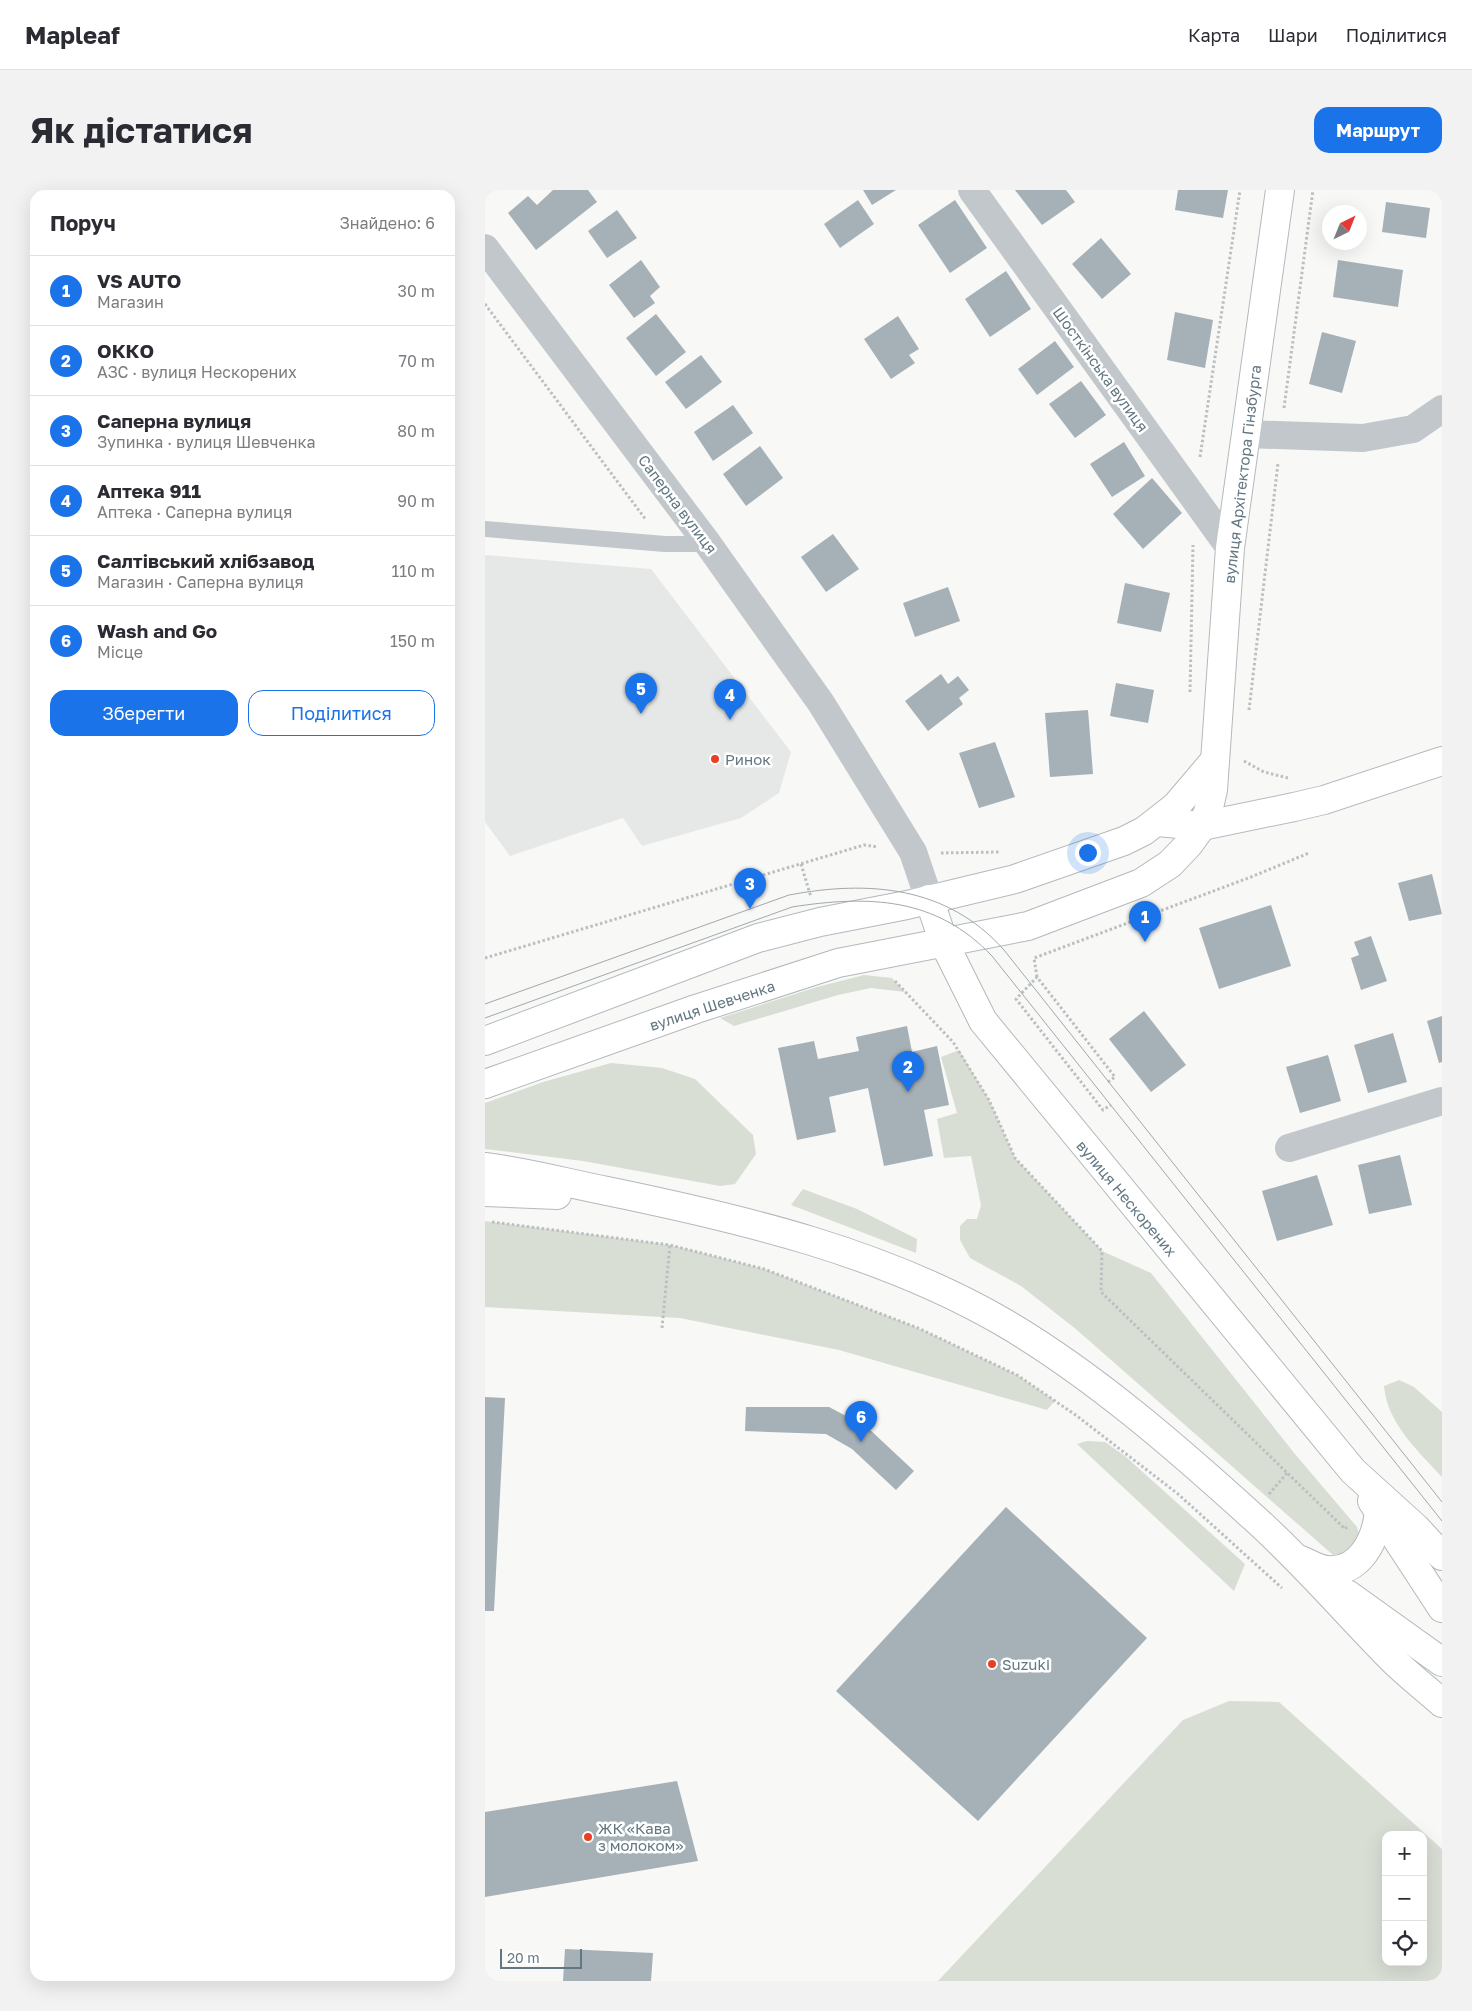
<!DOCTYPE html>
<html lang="uk">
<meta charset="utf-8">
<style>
:root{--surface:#fff;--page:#f2f2f3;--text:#2b2b33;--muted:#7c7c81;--line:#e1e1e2;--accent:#1a73e8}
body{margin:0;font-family:"Golos Text",sans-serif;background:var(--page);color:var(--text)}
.controls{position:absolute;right:15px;bottom:15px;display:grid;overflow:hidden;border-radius:10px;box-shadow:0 5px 20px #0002}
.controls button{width:45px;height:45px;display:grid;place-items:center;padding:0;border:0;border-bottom:1px solid var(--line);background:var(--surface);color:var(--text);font:25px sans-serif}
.compass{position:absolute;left:837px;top:15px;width:45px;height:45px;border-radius:50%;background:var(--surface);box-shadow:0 5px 20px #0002;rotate:43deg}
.scale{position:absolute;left:15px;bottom:12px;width:82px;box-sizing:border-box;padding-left:5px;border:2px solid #627782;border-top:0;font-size:14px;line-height:18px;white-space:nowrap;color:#627782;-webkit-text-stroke:4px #fff;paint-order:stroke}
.you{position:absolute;left:602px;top:662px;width:18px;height:18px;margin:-12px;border:4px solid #fff;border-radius:50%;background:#1a73e8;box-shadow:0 0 0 8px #1a73e833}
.badge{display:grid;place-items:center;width:32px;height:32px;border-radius:50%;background:var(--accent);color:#fff;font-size:16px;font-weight:700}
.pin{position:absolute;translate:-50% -41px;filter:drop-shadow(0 1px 2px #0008)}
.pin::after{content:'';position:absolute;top:26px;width:18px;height:15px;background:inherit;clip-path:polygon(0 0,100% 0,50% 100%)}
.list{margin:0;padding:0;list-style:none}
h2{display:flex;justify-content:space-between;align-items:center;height:65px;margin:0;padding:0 20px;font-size:21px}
h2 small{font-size:16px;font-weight:400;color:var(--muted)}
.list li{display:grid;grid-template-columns:32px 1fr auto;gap:15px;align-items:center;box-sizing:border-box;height:70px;padding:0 20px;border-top:1px solid var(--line)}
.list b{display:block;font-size:19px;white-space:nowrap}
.list p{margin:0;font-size:16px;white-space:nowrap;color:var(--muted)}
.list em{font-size:16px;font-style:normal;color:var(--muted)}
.actions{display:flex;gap:10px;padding:15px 20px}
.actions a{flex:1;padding:11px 0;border:1px solid var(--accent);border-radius:15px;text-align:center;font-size:18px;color:var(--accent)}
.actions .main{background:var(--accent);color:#fff}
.icon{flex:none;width:28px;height:28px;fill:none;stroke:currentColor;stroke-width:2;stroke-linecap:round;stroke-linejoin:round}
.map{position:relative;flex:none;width:957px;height:1791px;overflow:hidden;border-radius:15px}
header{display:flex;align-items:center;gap:30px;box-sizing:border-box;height:70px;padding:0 25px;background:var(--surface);border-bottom:1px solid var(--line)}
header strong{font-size:24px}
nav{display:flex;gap:28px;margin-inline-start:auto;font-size:18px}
.intro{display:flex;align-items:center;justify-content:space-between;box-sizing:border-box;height:120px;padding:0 30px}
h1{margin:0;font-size:35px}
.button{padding:12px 22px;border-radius:15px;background:var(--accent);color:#fff;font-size:18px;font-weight:700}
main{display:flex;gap:30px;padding:0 30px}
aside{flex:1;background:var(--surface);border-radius:15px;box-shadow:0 5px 20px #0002}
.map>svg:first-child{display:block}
.built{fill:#e6e8e7}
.green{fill:#d9ded5;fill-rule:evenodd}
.building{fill:#a5b1b6}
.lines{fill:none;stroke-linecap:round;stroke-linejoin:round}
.secondary-casing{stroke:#b3bbbf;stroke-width:30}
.primary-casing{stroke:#b2b9bc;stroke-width:30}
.path{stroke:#bbbfc1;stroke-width:3;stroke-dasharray:2.5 2.5;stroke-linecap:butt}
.service{stroke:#c1c7ca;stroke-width:16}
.minor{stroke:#c1c7ca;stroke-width:28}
.secondary{stroke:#fff;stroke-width:28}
.primary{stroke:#fff;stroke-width:28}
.tram{stroke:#a0a9ae;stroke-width:1}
.poi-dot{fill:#e94025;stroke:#fff;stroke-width:2}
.labels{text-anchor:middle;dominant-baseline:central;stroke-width:5;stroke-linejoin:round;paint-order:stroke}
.street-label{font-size:15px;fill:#627782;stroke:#fff}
.poi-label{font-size:15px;fill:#627782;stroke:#fff;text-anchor:start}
</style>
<header>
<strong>Mapleaf</strong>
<nav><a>Карта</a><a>Шари</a><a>Поділитися</a></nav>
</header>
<div class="intro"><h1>Як дістатися</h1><a class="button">Маршрут</a></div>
<main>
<aside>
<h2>Поруч<small>Знайдено: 6</small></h2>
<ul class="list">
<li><span class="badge">1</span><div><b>VS AUTO</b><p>Магазин</p></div><em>30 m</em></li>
<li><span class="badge">2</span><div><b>ОККО</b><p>АЗС · вулиця Нескорених</p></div><em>70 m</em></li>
<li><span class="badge">3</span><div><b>Саперна вулиця</b><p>Зупинка · вулиця Шевченка</p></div><em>80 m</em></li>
<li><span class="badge">4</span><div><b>Аптека 911</b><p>Аптека · Саперна вулиця</p></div><em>90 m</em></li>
<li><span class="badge">5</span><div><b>Салтівський хлібзавод</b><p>Магазин · Саперна вулиця</p></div><em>110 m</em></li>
<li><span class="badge">6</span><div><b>Wash and Go</b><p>Місце</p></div><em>150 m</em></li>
</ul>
<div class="actions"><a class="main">Зберегти</a><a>Поділитися</a></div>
</aside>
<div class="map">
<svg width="957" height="1791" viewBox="0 0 957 1791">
<rect width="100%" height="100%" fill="#f8f8f6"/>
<path class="built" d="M0,365l166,14 140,183 -12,41 -38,25 -99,28 -19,-28 -113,38 -25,-34z"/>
<g class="green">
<path d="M379,785l28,3 13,14 -34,-4 -33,7 -104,31 -14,-8 97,-31z"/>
<path d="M474,860l30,50 26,58 87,93 49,22 144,181 62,73 3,11 -15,18 -12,-1 -256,-225 -56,-44 -51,-28 -10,-18v-14l7,-7h10l4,-14 -10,-49 -27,2 -7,-39 20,-6 -16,-56z"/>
<path d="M126,873l51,5 33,11 58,56 3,19 -21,30 -15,2 -137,-25 -98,-12v-46l58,-21z"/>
<path d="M318,999l54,20 60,30 -1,14 -125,-48z"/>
<path d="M0,1031l185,24 94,24 154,59 99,47 38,26 -8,9 -208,-60 -159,-32 -195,-11z"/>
<path d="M914,1190l15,7 28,25v65c-24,-26 -55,-54 -58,-91z"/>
<path d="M602,1251l18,1 20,14 120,108 -11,27 -157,-147z"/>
<path d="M744,1511l50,1 163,147v132h-504l245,-261zM901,1645h37v127h-37z"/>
</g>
<g class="building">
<path d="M68,0h35l9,12 -61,48 -28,-37 20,-17 9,9z"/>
<path d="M378,0h33l-24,15z"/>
<path d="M530,0h51l9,12 -33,23z"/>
<path d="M693,0h50l-5,28 -48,-8z"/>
<path d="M373,10l16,24 -34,24 -16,-24z"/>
<path d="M470,10l32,48 -37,25 -32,-48z"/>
<path d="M901,12l44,6 -4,30 -44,-6z"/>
<path d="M132,20l20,28 -30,20 -19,-27z"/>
<path d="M616,48l30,36 -29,25 -30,-35z"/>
<path d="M156,70l19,27 -10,9 5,7 -21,15 -25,-33z"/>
<path d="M853,70l65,10 -5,37 -65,-10z"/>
<path d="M521,81l25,38 -41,28 -25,-38z"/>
<path d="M690,122l38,8 -8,48 -38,-8z"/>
<path d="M171,124l30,38 -30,24 -30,-38z"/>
<path d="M413,126l21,33 -10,6 6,8 -24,16 -27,-40z"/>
<path d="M837,142l34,9 -14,52 -33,-9z"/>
<path d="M570,151l19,26 -37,28 -19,-26z"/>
<path d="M216,165l21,27 -36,27 -21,-27z"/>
<path d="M596,191l25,34 -31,23 -26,-34z"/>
<path d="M248,215l20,28 -40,28 -19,-29z"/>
<path d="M639,252l21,34 -33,21 -22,-33z"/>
<path d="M275,256l23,32 -37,28 -23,-32z"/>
<path d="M667,288l30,35 -39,36 -30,-35z"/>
<path d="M348,344l26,35 -33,23 -25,-35z"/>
<path d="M640,393l45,10 -9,39 -44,-9z"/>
<path d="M463,397l12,34 -45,16 -12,-34z"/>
<path d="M456,484l7,10 10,-8 11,14 -10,8 4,6 -35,27 -23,-30z"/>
<path d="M631,493l38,7 -6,33 -38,-7z"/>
<path d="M603,520l5,64 -43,3 -5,-64z"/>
<path d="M510,552l20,55 -36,11 -20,-55z"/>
<path d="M947,684l10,40 -33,7 -11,-38z"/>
<path d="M786,715l20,61 -72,23 -20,-61z"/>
<path d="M886,746l16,45 -26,9 -10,-32 8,-3 -5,-13z"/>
<path d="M659,821l42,54 -35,27 -42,-53z"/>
<path d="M957,826v46l-3,1 -12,-42z"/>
<path d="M422,836l5,26 25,-6 12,59 -25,5 9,46 -49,10 -16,-78 -39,9 7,35 -39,8 -19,-92 36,-7 4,18 41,-8 -3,-14z"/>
<path d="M908,843l14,49 -39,11 -14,-48z"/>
<path d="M843,865l13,46 -41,12 -14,-46z"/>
<path d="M915,965l12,50 -43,9 -11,-49z"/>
<path d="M832,985l16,50 -56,16 -15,-50z"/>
<path d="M0,1207l20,1 -11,213h-9z"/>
<path d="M261,1217h83l38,20 47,44 -18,19 -44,-41 -26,-15 -81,-3z"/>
<path d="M521,1317l141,131 -169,183 -142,-130z"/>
<path d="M192,1591l21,80 -213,36v-85z"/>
<path d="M80,1759l88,4 -2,28h-88z"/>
</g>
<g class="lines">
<defs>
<path id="secondary" d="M672,632l45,4 92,-19 30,-7 118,-39"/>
<g id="primary">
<path d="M444,709l15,44 39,78 370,450 63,57 26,28"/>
<path d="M0,851l273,-103 62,-16 87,-17 108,-26 109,-38 20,-10 32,-25 39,-46"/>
<path d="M0,894l211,-75 142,-46 190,-37 113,-43 29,-19 19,-20 13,-18 6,-14 5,-22 17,-242 50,-358"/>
<path d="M0,977c41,5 82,16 122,24 136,28 275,61 396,131 89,52 174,126 250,195 48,43 89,91 134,137 17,18 37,33 55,49"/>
<path d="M0,1002l72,3"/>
<path d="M887,1311l70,107"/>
<path d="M816,1370c7,3 17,9 26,10 33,4 49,-31 52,-58"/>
<path d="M862,1404l95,68"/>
</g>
</defs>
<use href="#secondary" class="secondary-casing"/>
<use href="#primary" class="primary-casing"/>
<g class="path">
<path d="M0,114l161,216"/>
<path d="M799,218l29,-218"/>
<path d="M715,267l40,-267"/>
<path d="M705,502l3,-147"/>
<path d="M764,520l29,-247"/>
<path d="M759,571l20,11 24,6"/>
<path d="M456,663l59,-1"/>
<path d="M316,674l10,33"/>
<path d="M0,768l379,-113 14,2"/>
<path d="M552,787l-3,-19 217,-81 58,-24"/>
<path d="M410,791l58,61 36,58 26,58 87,93 -1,41 244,237 2,-2"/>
<path d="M623,892l7,-5 -78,-100 -21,22 87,111 8,-5"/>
<path d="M7,1032l178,23 94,24 154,59 99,47 60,41 101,78 104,94"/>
<path d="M177,1138l8,-83"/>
<path d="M784,1304l19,-22"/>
</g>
<path class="service" d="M0,339l180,15h43"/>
<g class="minor">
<path d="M487,0l258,358"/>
<path d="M0,58l223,296 113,159 92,149 16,47"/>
<path d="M761,244l117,4 50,-9 29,-20"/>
<path d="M804,958l153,-47"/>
</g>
<use href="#secondary" class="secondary"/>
<use href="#primary" class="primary"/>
<g class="tram">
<path d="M0,814l304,-109c80,-15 158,-9 215,55l438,552"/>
<path d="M0,828l307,-111c77,-12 144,-10 200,49l450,565"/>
</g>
</g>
<g class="poi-dot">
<circle cx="230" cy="569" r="5"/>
<circle cx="507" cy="1474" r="5"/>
<circle cx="103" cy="1647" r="5"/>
</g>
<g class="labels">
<g class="street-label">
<text transform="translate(616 179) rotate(54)">Шосткінська вулиця</text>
<text transform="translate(757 284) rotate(-83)">вулиця Архітектора Гінзбурга</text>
<text transform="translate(193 314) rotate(53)">Саперна вулиця</text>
<text transform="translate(227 815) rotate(-18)">вулиця Шевченка</text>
<text transform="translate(642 1008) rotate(50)">вулиця Нескорених</text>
</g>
<g class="poi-label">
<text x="240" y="569">Ринок</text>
<text x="517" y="1474">Suzuki</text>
<text x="113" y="1638">ЖК «Кава<tspan x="113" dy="17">з молоком»</tspan></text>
</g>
</g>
</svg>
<div class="controls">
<button>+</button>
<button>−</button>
<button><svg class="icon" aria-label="locate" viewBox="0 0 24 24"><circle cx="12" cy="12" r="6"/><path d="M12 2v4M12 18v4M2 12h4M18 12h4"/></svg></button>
</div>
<svg class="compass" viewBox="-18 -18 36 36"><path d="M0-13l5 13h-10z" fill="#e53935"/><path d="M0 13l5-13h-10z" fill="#7c7c81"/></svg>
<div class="scale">20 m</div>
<div class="you"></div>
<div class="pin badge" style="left:660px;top:752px">1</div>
<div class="pin badge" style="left:423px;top:902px">2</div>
<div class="pin badge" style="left:265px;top:719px">3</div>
<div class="pin badge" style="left:245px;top:530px">4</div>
<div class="pin badge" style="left:156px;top:524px">5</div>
<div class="pin badge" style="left:376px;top:1252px">6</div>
</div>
</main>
